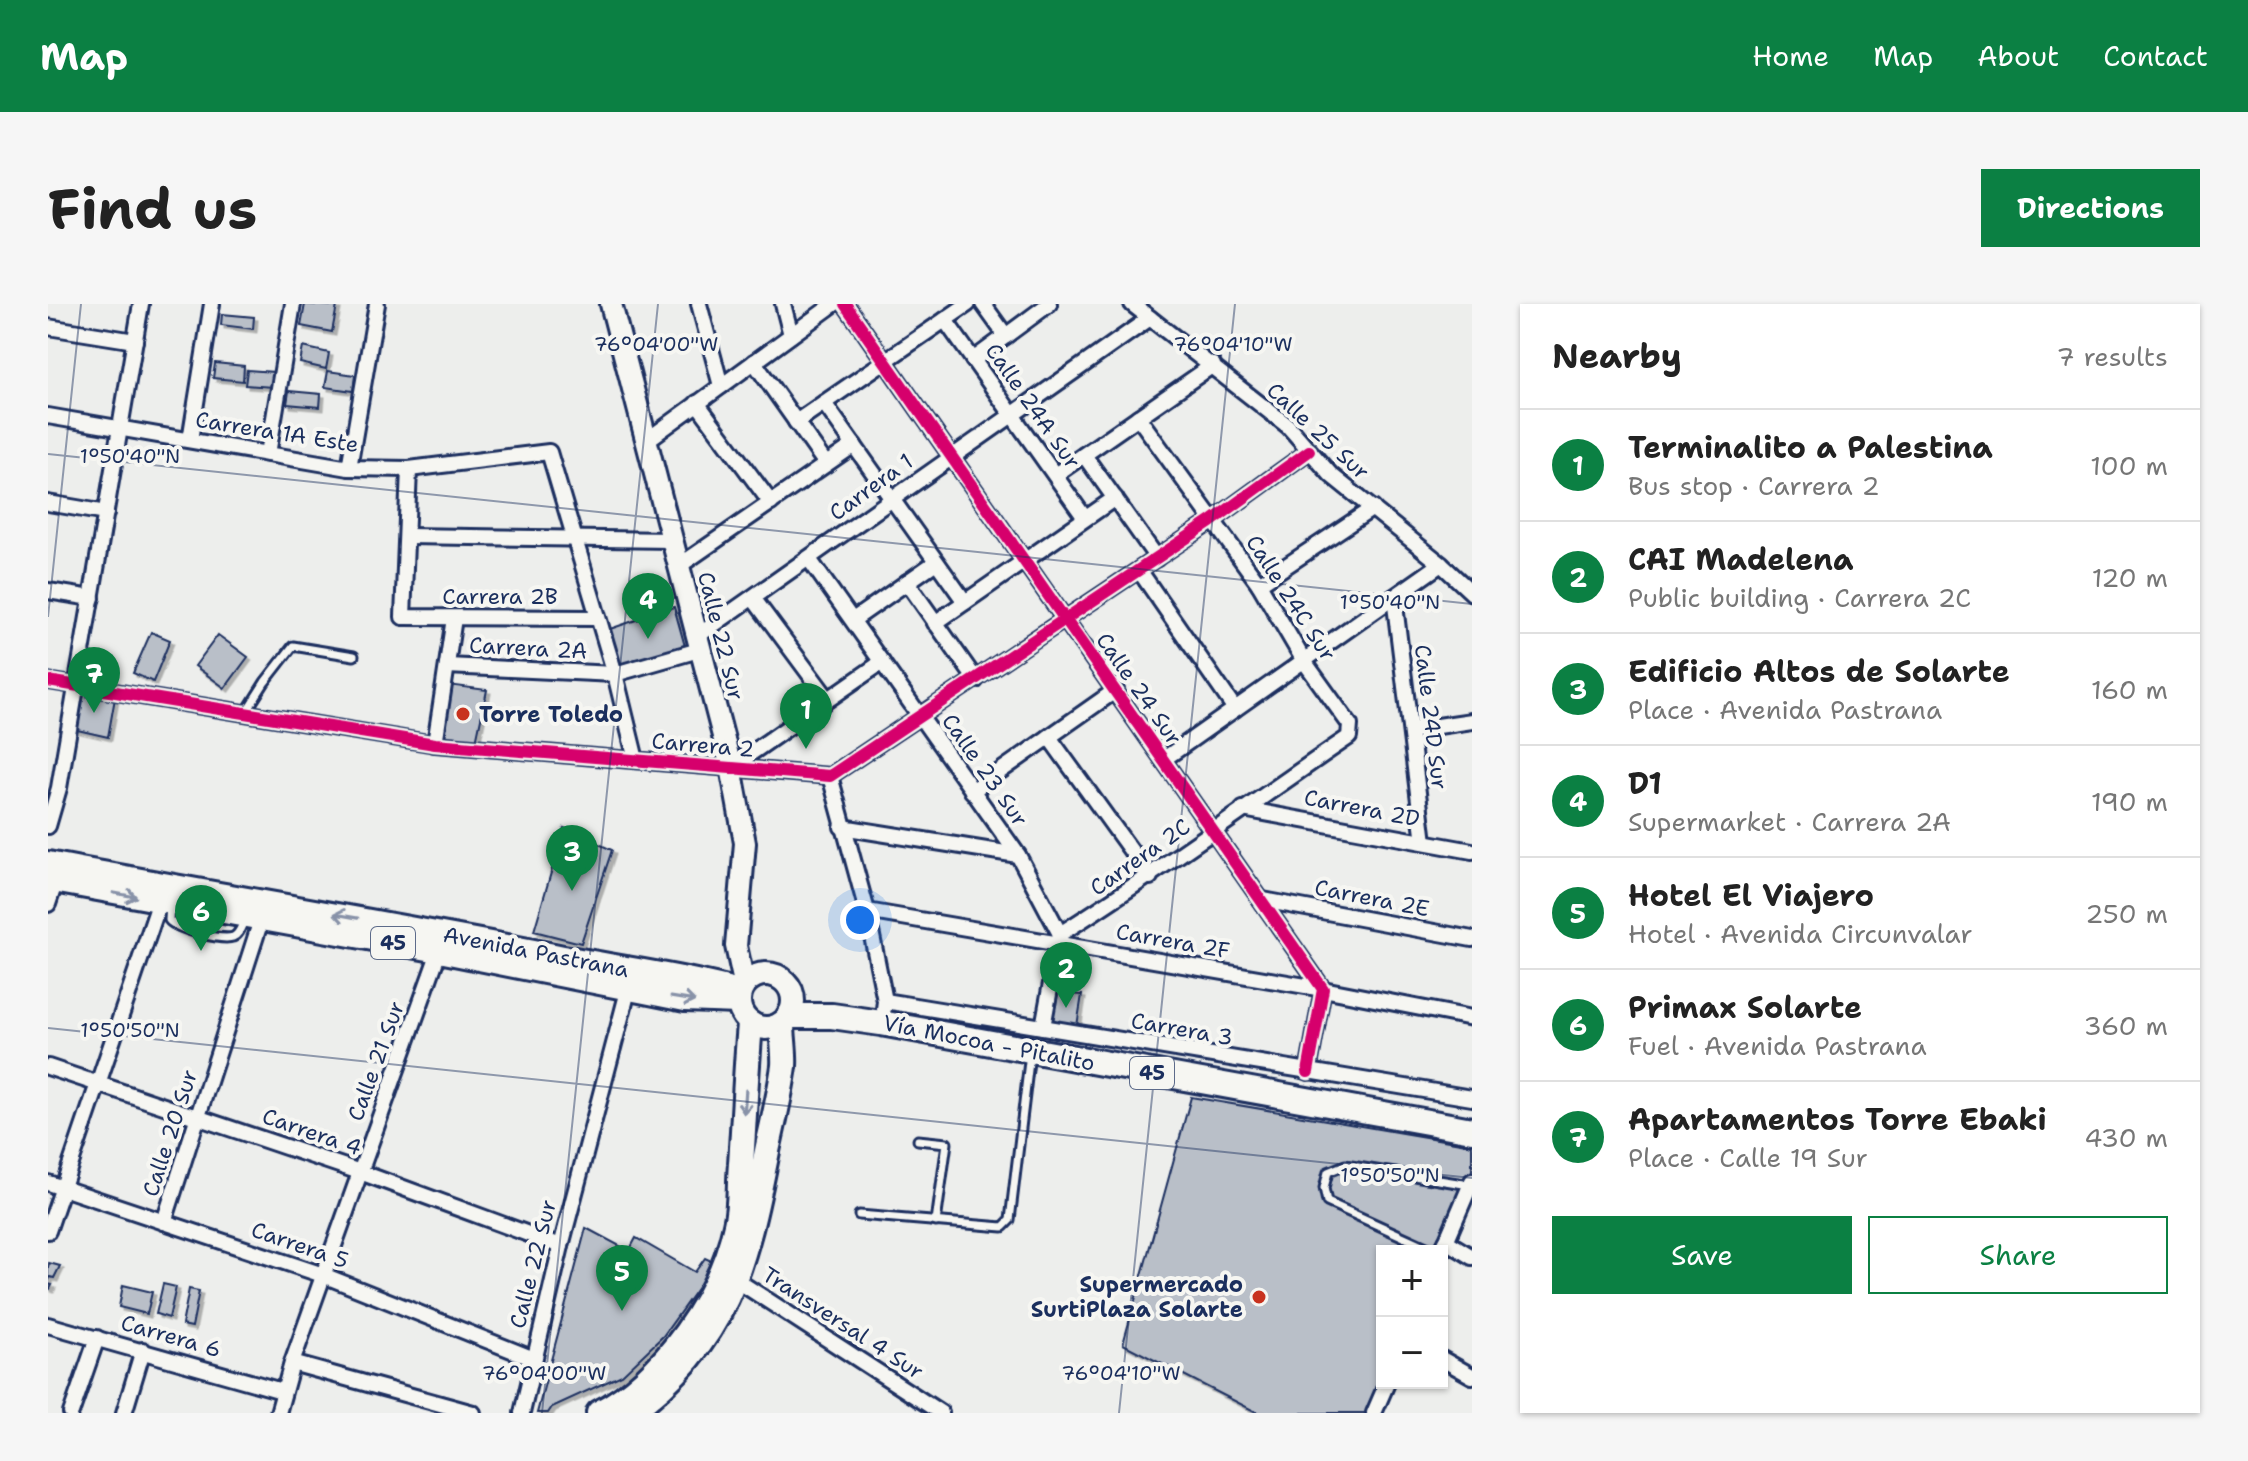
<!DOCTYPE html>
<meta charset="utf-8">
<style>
:root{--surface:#fff;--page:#f6f6f6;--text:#222;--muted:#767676;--line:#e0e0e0;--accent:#0b8043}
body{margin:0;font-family:"Shantell Sans",sans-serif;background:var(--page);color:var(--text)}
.controls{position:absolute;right:24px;bottom:24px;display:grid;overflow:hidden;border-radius:0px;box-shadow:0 2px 6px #0004}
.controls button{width:72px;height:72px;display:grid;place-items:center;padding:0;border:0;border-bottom:2px solid var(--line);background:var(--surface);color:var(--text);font:40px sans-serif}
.you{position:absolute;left:812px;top:616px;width:28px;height:28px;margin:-20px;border:6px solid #fff;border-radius:50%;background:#1a73e8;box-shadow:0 0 0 12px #1a73e833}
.badge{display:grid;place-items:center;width:52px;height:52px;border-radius:50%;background:var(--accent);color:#fff;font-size:26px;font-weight:700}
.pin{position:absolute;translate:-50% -66px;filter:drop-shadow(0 2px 4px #0008)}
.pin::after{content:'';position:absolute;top:42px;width:28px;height:24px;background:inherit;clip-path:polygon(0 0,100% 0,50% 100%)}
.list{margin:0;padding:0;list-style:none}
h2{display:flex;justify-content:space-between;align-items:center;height:104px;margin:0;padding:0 32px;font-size:34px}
h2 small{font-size:26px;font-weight:400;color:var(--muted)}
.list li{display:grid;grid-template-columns:52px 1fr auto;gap:24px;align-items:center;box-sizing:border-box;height:112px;padding:0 32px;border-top:2px solid var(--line)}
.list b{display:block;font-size:30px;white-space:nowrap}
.list p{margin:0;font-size:26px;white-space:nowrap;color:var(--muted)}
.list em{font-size:26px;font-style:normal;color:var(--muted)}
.actions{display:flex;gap:16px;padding:24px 32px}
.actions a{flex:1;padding:18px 0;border:2px solid var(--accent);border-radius:0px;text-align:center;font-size:28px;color:var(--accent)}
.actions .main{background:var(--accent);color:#fff}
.map{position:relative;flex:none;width:1424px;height:1109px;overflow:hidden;border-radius:0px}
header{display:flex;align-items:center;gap:48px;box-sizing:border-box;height:112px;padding:0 40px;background:var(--accent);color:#fff}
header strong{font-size:38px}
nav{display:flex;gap:44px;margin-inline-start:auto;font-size:28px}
.intro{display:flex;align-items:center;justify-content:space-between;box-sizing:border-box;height:192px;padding:0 48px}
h1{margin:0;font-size:56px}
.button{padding:20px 36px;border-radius:0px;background:var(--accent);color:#fff;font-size:28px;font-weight:700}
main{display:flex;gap:48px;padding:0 48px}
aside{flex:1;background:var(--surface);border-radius:0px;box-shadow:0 2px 6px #0004}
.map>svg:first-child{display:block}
.building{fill:#b9bfc8;stroke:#1b2f5e;stroke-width:2;filter:url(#shadow)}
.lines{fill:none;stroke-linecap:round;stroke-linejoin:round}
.lane-casing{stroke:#1b2f5e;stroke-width:13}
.street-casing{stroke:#1b2f5e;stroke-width:20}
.secondary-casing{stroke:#1b2f5e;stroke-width:26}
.primary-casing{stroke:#1b2f5e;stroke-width:28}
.highway-casing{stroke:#1b2f5e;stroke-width:30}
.lane{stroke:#f6f6f2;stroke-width:7}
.street{stroke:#f6f6f2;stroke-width:14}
.secondary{stroke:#f6f6f2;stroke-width:20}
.primary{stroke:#f6f6f2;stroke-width:22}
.highway{stroke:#f6f6f2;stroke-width:24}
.cycleway-casing{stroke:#f6f6f2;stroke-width:17}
.cycleway{stroke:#d6006c;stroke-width:12}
.oneway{stroke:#8892a8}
.ticks{fill:none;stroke:#1b2f5e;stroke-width:2;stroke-opacity:0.45}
.poi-dot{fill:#c8321e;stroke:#f6f6f2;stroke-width:3}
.labels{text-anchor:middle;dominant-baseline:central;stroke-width:8;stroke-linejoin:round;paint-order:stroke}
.shield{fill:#f6f6f2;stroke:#5d6b8a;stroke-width:2}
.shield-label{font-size:20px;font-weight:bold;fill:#1b2f5e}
.street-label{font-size:22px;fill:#1b2f5e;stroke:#f6f6f2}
.poi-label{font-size:22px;font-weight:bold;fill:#1b2f5e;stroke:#f6f6f2;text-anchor:start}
.ticks-label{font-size:20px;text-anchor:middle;fill:#1b2f5e;stroke:#f6f6f2;stroke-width:8;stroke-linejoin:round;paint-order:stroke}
</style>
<header>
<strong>Map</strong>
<nav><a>Home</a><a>Map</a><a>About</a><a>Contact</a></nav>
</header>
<div class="intro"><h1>Find us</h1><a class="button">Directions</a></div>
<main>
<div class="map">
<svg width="1424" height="1109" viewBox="0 0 1424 1109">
<defs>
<filter id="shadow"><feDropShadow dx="3.5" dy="3.5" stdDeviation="0" flood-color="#0004"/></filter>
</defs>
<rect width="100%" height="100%" fill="#edeeec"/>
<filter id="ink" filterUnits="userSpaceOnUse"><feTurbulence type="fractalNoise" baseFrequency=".0125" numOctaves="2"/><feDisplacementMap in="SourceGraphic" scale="16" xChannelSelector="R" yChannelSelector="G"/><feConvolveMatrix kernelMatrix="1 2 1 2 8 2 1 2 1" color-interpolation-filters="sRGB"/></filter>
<g filter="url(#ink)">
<g class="building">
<path d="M257,0l32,2 -5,26 -31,-6z"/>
<path d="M174,10l32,3 -1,12 -32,-4z"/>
<path d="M255,43l26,6 -3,16 -26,-6z"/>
<path d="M167,59l29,3 -1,15 -30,-3z"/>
<path d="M199,66l27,2 -1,15 -28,-2z"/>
<path d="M280,67l27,4 -2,16 -28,-4z"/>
<path d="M241,87l32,3 -1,13 -33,-3z"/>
<path d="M626,303l12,43 -68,16 -8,-37z"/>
<path d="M103,328l19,8 -17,42 -20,-9z"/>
<path d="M170,331l30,22 -23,31 -30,-22z"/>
<path d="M400,381l39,5 -11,52 -36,-5z"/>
<path d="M33,387l34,7 -7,39 -35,-8z"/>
<path d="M516,524l48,22 -31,93 -47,-12z"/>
<path d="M1008,689l26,2 -5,31 -28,-6z"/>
<path d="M1143,793l281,48v25l-34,81h-56v132l-11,30h-113l-135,-69z"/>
<path d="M538,924l43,23 7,-13 59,34 10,-14 13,6 -10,20 -9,2 -36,50 -41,39 -70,32 -4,6h-11z"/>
<path d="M1,959l11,3 -6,12 -4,-1 -2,7 4,1 -2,4 -2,-1v-21z"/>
<path d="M115,980l13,3 -7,31 -13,-4z"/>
<path d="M75,981l29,7 -5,22 -28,-7z"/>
<path d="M141,985l10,2 -7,36 -10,-2z"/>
</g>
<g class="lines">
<defs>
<g id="lane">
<path d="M198,408l19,-30 28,-36 61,10"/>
<path d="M122,601l-1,15c6,9 53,21 64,17 6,-2 8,-10 11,-16"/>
<path d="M870,836l29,3 -11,79"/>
<path d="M811,911l144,12 7,-7 20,-167"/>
<path d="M1387,947l-108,-49 -3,-14 4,-16 17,-7 125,20"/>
</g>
<g id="street">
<path d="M651,0l22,82"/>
<path d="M735,0l8,31"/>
<path d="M797,0l478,685 -15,83"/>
<path d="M935,0l23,32"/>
<path d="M1084,0l156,122 43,49 110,89 31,29"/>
<path d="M897,16l140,198"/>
<path d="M0,23l87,14"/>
<path d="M925,56l76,-56"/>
<path d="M706,58l72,102"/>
<path d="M649,99l74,100"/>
<path d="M776,99l141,199"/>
<path d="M0,112l301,52 60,1 140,-17 66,222 21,86"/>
<path d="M748,118l172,-118"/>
<path d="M142,136l22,-136"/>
<path d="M598,137l188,-137"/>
<path d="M220,150l25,-150"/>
<path d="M1036,151l73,103"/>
<path d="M301,164l28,-164"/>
<path d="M361,165l-6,148 194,1"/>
<path d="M1007,171l158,-110"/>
<path d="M0,199l58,10"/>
<path d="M359,232l265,4"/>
<path d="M761,255l209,296 42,79"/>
<path d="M631,262l175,-121"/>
<path d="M1091,266l96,139"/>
<path d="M859,278l69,98"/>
<path d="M1211,280l114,-76"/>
<path d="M0,287l44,7"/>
<path d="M1346,293l30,245"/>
<path d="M705,294l75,101"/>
<path d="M805,316l83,-58"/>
<path d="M887,319l180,-125"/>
<path d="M648,333l454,-319"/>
<path d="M399,362l168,8 84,-24"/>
<path d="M0,377l387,63 395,32 382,-255 97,-70"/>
<path d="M1363,426l61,-9"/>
<path d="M1001,433l101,140"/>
<path d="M387,440l19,-126"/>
<path d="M1116,455l277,-195"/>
<path d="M683,463l151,-105"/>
<path d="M782,472l37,135 18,90 -1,8"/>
<path d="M924,487l144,-101"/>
<path d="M1195,505l229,42"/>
<path d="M0,522l11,-38 82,-484"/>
<path d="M794,523l176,28"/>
<path d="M1215,596l209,39"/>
<path d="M0,600l10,-30"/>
<path d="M819,607l456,78 149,29"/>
<path d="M837,697l587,97"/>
<path d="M995,723l17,-93c99,-62 193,-132 289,-197l1,-12 -46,-64 -45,-77 -121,-167"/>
<path d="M0,763l312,105 201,74"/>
<path d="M0,879l275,92 211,84"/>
<path d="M116,918l99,-308"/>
<path d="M0,927l114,-336"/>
<path d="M1398,937l26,16"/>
<path d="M1394,947l30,-70"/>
<path d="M682,972l211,137"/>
<path d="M0,1021l234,66"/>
<path d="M1394,1055l30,17"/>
<path d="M244,1059l181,50"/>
<path d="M23,1109l26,-75"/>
<path d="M76,1109l19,-63"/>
<path d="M230,1109l14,-50 149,-417"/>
<path d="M474,1109l39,-167 69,-263"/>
<path d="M1326,1109l13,-30"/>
</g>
<path id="secondary" d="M563,0l120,463 14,76 -9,103 8,37"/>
<g id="primary">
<path d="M0,559c167,31 334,59 501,91 63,13 128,20 190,37"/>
<path d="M0,576l391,71 246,49 53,2"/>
<circle cx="718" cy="697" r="27"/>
</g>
<g id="highway">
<path d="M741,712h43l49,7 591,107"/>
<path d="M551,1109c65,-34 122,-117 137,-188 5,-19 3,-41 5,-61 3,-46 5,-93 9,-140"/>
<path d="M580,1109c99,-70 117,-150 139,-262 6,-28 13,-56 17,-85 1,-13 -2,-29 -2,-42"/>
</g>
</defs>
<use href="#lane" class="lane-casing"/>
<use href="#street" class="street-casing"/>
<use href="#secondary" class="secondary-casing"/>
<use href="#primary" class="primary-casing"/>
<use href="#highway" class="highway-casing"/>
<use href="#lane" class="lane"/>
<use href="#street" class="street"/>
<use href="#secondary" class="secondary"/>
<use href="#primary" class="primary"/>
<use href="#highway" class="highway"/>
<defs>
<g id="cycleway">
<path d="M797,0l478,685 -15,83"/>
<path d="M0,377l387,63 395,32 382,-255 97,-70"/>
</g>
</defs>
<use href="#cycleway" class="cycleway-casing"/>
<use href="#cycleway" class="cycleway"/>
</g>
<defs><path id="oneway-shaft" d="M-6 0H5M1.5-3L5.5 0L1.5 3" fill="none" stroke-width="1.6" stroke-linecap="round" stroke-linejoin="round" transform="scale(2)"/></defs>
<g class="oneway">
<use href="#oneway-shaft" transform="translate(77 591) rotate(11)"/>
<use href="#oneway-shaft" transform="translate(298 612) rotate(-170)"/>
<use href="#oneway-shaft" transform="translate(635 695) rotate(9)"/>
<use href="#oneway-shaft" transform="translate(697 798) rotate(94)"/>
</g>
</g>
<path class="ticks" d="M0,150l1424,150M0,313l33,-313M0,724l1424,150M494,1109l116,-1109M1071,1109l116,-1109"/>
<g class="poi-dot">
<circle cx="415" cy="410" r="8"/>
<circle cx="1211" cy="993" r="8"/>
</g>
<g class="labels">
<g class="shield">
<rect x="323" y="623" width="44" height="32" rx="6"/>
<rect x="1082" y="753" width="44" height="32" rx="6"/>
</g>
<g class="shield-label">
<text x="345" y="639">45</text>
<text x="1104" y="769">45</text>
</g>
<g class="street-label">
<text transform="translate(985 102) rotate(55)">Calle 24A Sur</text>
<text transform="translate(1270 127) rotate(43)">Calle 25 Sur</text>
<text transform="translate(229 128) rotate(9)">Carrera 1A Este</text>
<text transform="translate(823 183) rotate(-36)">Carrera 1</text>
<text x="452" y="292">Carrera 2B</text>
<text transform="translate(1243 294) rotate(57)">Calle 24C Sur</text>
<text transform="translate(673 332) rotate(76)">Calle 22 Sur</text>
<text transform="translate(480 344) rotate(3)">Carrera 2A</text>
<text transform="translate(1091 385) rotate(55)">Calle 24 Sur</text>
<text transform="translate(1383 413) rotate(83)">Calle 24D Sur</text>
<text transform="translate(655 441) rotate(5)">Carrera 2</text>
<text transform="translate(937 466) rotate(55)">Calle 23 Sur</text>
<text transform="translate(1314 504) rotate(11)">Carrera 2D</text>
<text transform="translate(1092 553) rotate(-35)">Carrera 2C</text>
<text transform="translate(1324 594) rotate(11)">Carrera 2E</text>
<text transform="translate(1125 637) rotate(10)">Carrera 2F</text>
<text transform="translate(488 648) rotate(11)">Avenida Pastrana</text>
<text transform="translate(1134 725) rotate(10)">Carrera 3</text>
<text transform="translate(941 739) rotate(11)">Vía Mocoa - Pitalito</text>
<text transform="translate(328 757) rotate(-70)">Calle 21 Sur</text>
<text transform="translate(264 828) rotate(19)">Carrera 4</text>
<text transform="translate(122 829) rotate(-72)">Calle 20 Sur</text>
<text transform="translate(252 941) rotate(19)">Carrera 5</text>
<text transform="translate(485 960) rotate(-76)">Calle 22 Sur</text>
<text transform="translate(795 1019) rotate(33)">Transversal 4 Sur</text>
<text transform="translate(123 1032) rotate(16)">Carrera 6</text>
</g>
<g class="poi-label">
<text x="431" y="410">Torre Toledo</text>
<text x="1195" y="980" text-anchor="end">Supermercado<tspan x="1195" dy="25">SurtiPlaza Solarte</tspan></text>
</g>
</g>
<g class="ticks-label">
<text x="608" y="47">76°04'00"W</text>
<text x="1185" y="47">76°04'10"W</text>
<text x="82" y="159">1°50'40"N</text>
<text x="1342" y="305">1°50'40"N</text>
<text x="82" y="733">1°50'50"N</text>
<text x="1342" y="878">1°50'50"N</text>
<text x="496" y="1076">76°04'00"W</text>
<text x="1073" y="1076">76°04'10"W</text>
</g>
</svg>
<div class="controls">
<button>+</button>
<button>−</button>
</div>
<div class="you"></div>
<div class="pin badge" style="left:758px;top:445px">1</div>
<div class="pin badge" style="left:1018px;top:704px">2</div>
<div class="pin badge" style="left:524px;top:587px">3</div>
<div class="pin badge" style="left:600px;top:335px">4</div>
<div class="pin badge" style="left:574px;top:1007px">5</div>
<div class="pin badge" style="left:153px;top:647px">6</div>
<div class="pin badge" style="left:46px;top:409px">7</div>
</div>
<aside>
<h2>Nearby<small>7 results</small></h2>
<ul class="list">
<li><span class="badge">1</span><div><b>Terminalito a Palestina</b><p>Bus stop · Carrera 2</p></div><em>100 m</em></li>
<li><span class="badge">2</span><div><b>CAI Madelena</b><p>Public building · Carrera 2C</p></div><em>120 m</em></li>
<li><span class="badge">3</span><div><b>Edificio Altos de Solarte</b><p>Place · Avenida Pastrana</p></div><em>160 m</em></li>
<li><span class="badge">4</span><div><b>D1</b><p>Supermarket · Carrera 2A</p></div><em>190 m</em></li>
<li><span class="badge">5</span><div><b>Hotel El Viajero</b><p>Hotel · Avenida Circunvalar</p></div><em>250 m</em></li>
<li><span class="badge">6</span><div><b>Primax Solarte</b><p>Fuel · Avenida Pastrana</p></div><em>360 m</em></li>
<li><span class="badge">7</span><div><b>Apartamentos Torre Ebaki</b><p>Place · Calle 19 Sur</p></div><em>430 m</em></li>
</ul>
<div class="actions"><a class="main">Save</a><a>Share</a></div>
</aside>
</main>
